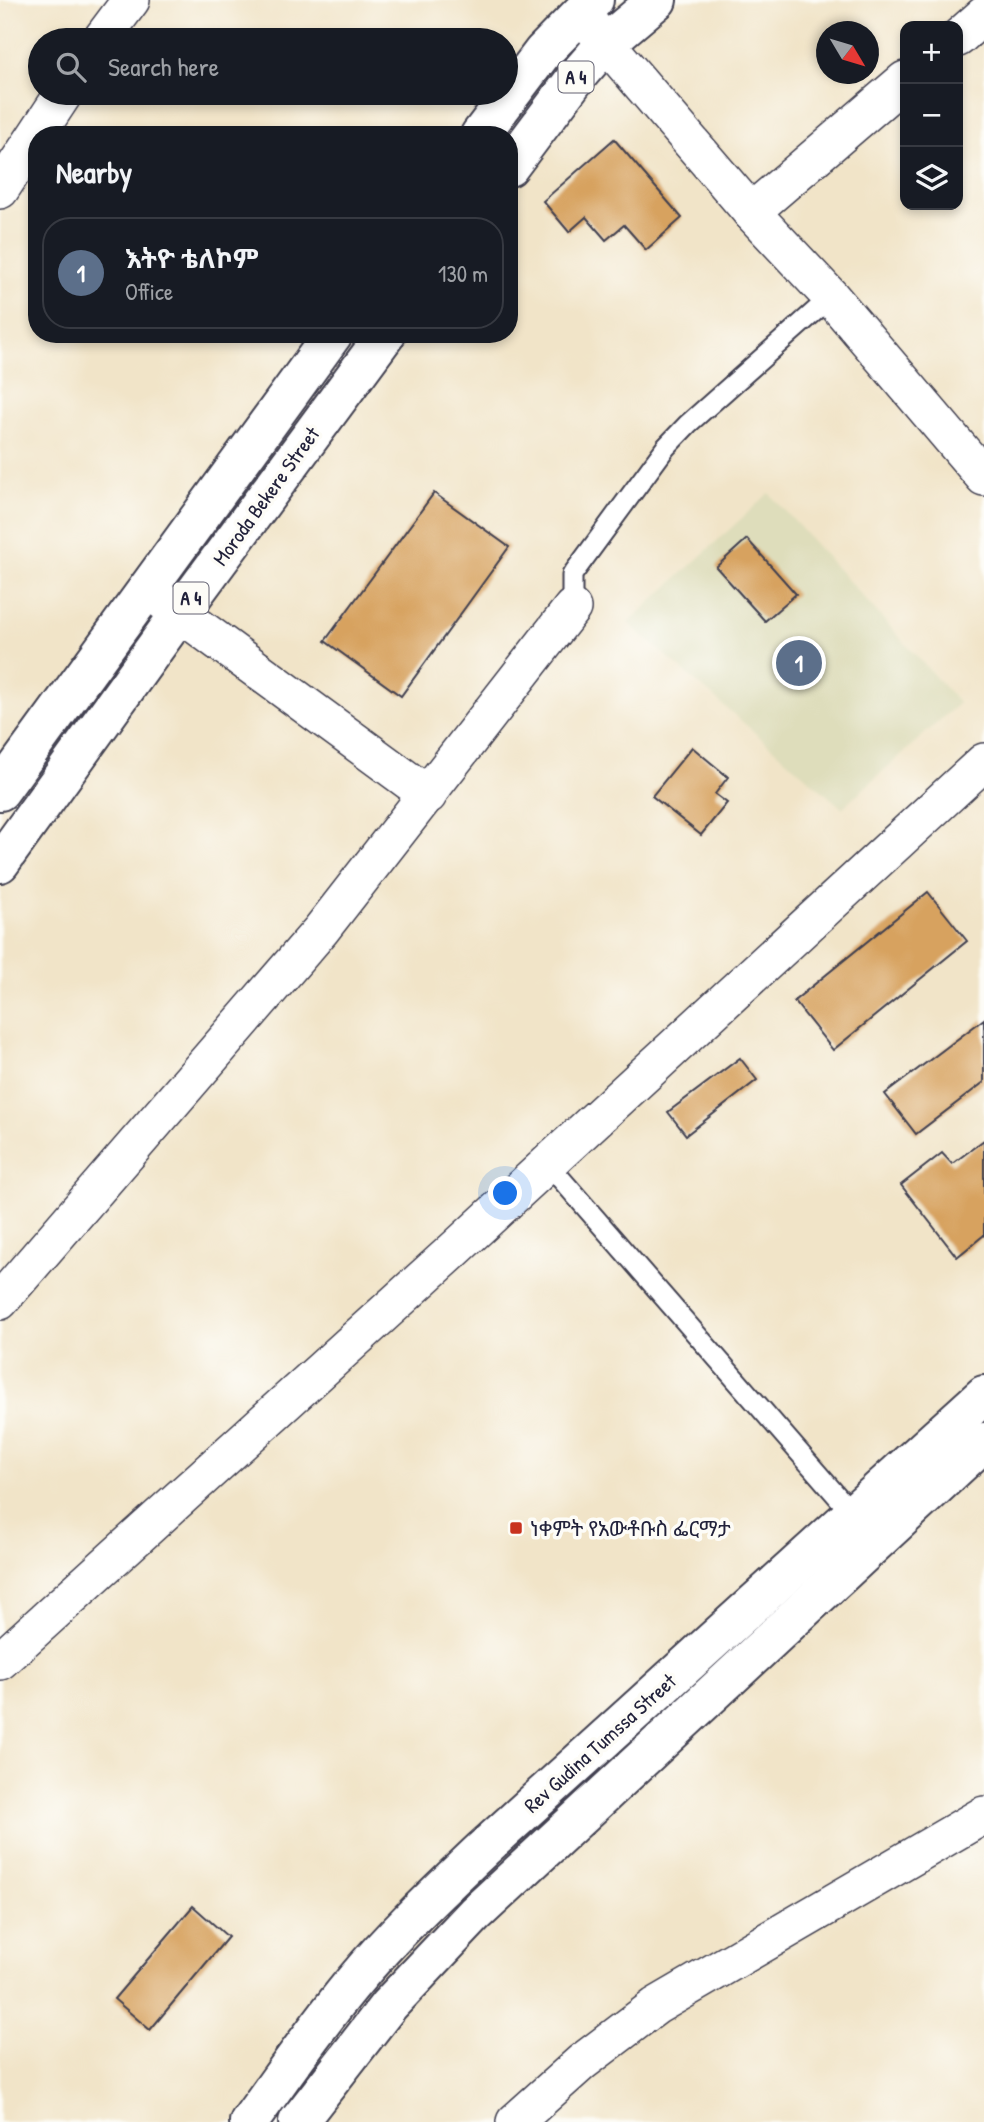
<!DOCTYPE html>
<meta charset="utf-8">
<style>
:root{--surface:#171b24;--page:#20242c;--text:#f1f3f6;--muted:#9ea1a6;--line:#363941;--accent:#7c3aed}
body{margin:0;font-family:"Patrick Hand","Noto Sans Ethiopic",sans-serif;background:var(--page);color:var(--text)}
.controls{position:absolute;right:21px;top:21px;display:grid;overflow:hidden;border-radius:14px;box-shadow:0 4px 10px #0003}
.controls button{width:63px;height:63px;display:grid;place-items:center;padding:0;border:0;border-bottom:2px solid var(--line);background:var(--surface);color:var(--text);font:35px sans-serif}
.compass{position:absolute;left:816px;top:21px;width:63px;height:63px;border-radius:50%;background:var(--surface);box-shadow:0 4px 10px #0003;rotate:128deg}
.you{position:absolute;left:506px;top:1194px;width:24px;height:24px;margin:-18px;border:5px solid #fff;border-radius:50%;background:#1a73e8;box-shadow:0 0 0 10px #1a73e833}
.badge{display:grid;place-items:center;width:46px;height:46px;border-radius:50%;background:var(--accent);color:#fff;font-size:23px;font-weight:700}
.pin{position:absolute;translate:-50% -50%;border:4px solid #fff;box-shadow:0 2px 7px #0006}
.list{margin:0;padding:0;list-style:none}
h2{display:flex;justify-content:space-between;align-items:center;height:91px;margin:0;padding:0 28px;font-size:30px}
h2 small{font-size:23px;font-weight:400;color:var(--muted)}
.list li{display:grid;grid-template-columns:46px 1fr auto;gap:21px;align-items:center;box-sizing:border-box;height:112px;margin:0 14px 14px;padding:0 14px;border:2px solid var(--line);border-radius:28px}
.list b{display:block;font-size:26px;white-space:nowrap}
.list p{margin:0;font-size:23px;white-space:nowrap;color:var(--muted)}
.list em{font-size:23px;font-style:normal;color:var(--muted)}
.icon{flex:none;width:38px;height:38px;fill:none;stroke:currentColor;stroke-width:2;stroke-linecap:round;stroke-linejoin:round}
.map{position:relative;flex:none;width:984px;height:2122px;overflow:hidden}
.search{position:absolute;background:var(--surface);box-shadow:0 4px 10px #0003;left:28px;top:28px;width:490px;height:77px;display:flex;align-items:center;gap:18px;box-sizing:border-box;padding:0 24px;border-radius:38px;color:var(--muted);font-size:26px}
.panel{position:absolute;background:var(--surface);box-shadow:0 4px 10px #0003;left:28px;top:126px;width:490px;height:217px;border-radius:28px}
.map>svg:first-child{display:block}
.built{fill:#deddbb}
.building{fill:#d7a25f}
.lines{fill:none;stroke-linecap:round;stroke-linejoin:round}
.lane-casing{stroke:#413f50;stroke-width:23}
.street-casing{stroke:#413f50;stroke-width:40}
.secondary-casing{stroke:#413f50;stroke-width:42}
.highway-casing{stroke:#413f50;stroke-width:42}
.lane{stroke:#fff;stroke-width:19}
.street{stroke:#fff;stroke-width:37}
.secondary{stroke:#fff;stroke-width:38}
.highway{stroke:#fff;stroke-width:38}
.poi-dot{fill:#c8321e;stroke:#fdfcf7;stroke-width:2.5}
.labels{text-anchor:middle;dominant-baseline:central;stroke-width:7;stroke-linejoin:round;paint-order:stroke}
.shield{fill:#fdfcf7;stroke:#646373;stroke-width:2}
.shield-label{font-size:19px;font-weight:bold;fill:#22223b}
.street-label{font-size:21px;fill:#22223b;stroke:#fdfcf7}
.poi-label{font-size:21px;fill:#22223b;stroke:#fdfcf7;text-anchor:start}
</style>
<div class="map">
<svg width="984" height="2122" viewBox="0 0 984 2122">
<rect width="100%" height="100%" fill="#fdfcf7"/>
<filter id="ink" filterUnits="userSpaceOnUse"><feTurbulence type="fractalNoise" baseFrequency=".0143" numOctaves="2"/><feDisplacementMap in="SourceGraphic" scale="14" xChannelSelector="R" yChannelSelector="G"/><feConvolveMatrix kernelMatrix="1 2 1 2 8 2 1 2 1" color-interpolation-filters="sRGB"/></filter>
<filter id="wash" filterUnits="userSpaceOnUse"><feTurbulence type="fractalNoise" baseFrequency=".00686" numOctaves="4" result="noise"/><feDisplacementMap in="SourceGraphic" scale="28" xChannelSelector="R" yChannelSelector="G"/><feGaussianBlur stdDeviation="1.57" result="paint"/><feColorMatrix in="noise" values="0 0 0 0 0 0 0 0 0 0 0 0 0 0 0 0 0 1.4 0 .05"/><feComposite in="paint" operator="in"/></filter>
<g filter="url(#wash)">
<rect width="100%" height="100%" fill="#f1e4c8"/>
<path class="built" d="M769,493l190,210 -117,105 -214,-185z"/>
<g id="blocks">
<g class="building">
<path d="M614,139l68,79 -36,32 -22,-25 -18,15 -20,-23 -17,15 -26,-31z"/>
<path d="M434,493l75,54 -108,149 -76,-55z"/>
<path d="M747,539l49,55 -31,27 -49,-54z"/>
<path d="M692,747l36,30 -13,17 12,9 -26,32 -49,-39z"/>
<path d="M928,892l39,49 -134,109 -39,-49z"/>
<path d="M984,1019v63l-68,52 -31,-40z"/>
<path d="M740,1058l17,22 -71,55 -18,-23z"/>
<path d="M984,1140v95l-27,22 -56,-72 41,-32 10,11z"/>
<path d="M193,1906l35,31 -78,93 -36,-31z"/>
</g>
</g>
</g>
<g filter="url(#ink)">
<use href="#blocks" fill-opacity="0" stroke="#413f50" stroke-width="2"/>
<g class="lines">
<defs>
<g id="lane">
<path d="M572,608v-33l94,-128 22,-23 143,-127"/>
<path d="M548,1164l310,356"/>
</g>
<g id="street">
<path d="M587,21l164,191 80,85 153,180"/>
<path d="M958,38l26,-23"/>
<path d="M101,40l30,-40"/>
<path d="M0,190l64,-97"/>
<path d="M751,212l154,-132"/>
<path d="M155,595l273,200"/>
<path d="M0,1301l321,-371 251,-322"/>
<path d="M0,1661l454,-411 530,-488"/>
<path d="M515,2122l67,-60 74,-56 328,-191"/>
</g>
<g id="secondary">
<path d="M249,2122c35,-48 68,-97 106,-142 39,-47 84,-89 128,-131l501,-454"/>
<path d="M298,2122l91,-117 86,-91 509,-472"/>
</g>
<g id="highway">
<path d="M480,135l63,-83 51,-52"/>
<path d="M509,167l69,-92 28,-32 51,-43"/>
<path d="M0,791l333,-457"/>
<path d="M0,863l180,-250 206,-279"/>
</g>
</defs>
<use href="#lane" class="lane-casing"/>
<use href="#street" class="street-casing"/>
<use href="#secondary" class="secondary-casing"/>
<use href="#highway" class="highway-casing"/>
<use href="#lane" class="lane"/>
<use href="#street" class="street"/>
<use href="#secondary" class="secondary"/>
<use href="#highway" class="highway"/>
</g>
</g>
<rect class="poi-dot" x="509" y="1521" width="14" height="14" rx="3.5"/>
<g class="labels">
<g class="shield">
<rect x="558.5" y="61.5" width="35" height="31" rx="5"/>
<rect x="173.5" y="582.5" width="35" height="31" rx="5"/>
</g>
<g class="shield-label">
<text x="576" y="77">A 4</text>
<text x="191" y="598">A 4</text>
</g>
<g class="street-label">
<text transform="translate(266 496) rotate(-54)">Moroda Bekere Street</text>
<text transform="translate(600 1743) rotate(-42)">Rev Gudina Tumssa Street</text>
</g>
<g class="poi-label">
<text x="530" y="1528">ነቀምት የአውቶቡስ ፌርማታ</text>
</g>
</g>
</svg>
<div class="controls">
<button>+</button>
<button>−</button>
<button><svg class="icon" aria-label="layers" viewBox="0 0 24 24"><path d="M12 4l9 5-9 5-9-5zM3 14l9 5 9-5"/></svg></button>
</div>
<svg class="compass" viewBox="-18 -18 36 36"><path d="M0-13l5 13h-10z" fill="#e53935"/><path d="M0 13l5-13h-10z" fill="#9ea1a6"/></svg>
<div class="you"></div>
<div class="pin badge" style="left:799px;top:663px;background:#5c6f8a">1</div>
<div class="search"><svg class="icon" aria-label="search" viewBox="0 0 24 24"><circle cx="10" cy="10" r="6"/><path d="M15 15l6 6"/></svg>Search here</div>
<section class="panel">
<h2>Nearby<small></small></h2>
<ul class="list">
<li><span class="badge" style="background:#5c6f8a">1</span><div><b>እትዮ ቴለኮም</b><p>Office</p></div><em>130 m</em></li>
</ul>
</section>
</div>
